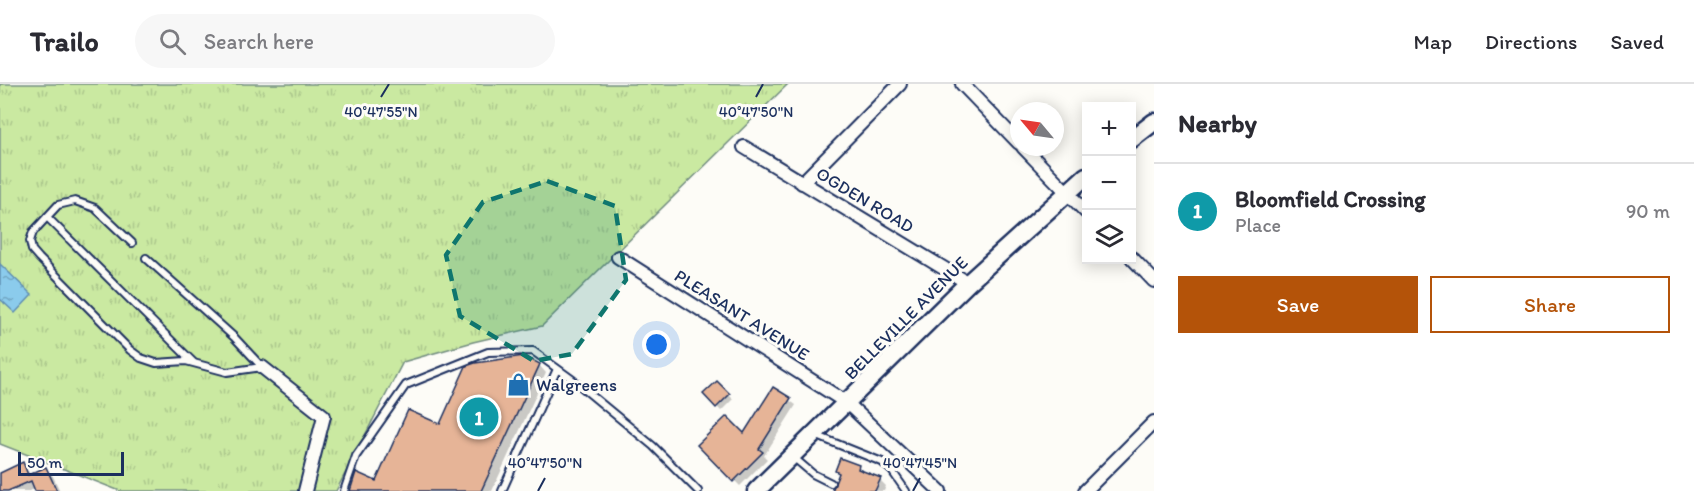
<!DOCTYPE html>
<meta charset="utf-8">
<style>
:root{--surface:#fff;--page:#f7f7f7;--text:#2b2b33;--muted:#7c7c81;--line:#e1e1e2;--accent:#b45309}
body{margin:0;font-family:Itim,sans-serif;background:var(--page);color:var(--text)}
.controls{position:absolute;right:18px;top:18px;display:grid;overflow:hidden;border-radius:0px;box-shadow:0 3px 15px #0003}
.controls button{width:54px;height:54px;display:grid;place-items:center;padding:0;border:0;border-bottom:2px solid var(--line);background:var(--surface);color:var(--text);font:30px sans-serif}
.compass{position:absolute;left:1010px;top:18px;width:54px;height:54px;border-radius:50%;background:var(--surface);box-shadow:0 3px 15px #0003;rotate:299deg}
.scale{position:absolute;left:18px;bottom:15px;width:106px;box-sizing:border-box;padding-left:6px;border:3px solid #1b2f5e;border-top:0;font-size:16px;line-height:21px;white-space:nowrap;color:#1b2f5e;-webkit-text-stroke:4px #fdfcf7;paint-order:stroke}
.you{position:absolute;left:657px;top:261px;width:21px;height:21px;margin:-15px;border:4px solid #fff;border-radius:50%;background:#1a73e8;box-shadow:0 0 0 9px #1a73e833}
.badge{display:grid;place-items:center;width:39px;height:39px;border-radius:50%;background:var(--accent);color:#fff;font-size:20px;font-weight:700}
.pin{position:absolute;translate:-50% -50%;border:3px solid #fff;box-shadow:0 2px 6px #0006}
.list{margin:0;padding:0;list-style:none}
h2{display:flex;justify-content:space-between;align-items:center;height:78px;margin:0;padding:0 24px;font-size:26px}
h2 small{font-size:20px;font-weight:400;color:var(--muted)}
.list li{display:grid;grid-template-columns:39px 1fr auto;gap:18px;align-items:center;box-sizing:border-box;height:96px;padding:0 24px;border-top:2px solid var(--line)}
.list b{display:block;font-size:22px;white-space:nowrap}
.list p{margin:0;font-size:20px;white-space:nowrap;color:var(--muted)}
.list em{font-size:20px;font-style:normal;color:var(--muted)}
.actions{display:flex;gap:12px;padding:18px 24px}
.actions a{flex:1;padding:14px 0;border:2px solid var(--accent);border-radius:0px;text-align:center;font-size:21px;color:var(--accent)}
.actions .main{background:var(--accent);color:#fff}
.icon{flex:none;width:33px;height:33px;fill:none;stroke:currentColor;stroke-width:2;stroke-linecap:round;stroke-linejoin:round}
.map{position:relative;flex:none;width:1154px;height:407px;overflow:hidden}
header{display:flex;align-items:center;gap:36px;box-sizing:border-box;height:84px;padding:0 30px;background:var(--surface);border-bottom:2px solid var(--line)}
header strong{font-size:28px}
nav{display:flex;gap:33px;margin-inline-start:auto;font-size:21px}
.search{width:420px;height:54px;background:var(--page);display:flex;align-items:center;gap:15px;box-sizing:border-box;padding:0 21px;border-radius:33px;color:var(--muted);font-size:22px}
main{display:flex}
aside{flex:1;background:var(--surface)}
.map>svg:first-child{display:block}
.grass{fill:url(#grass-tufts);stroke:#728c80;stroke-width:1.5}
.water{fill:url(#water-ripples);stroke:#5e8db3;stroke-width:1.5}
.shadow{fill:#0003}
.building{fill:#e6b497;stroke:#1b2f5e;stroke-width:1.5}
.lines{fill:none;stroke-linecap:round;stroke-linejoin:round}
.service-casing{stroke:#1b2f5e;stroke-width:10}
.minor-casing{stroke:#1b2f5e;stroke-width:16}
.secondary-casing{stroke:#1b2f5e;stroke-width:21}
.service{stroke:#fdfcf7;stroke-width:6}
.minor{stroke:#fdfcf7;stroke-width:12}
.secondary{stroke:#fdfcf7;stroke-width:16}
.marked{fill:#0f766e;fill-opacity:0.2;stroke:#0f766e;stroke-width:4.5;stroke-dasharray:12 8;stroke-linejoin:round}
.ticks{fill:none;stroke:#1b2f5e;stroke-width:2}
.labels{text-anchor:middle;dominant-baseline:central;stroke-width:6;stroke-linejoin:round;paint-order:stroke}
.street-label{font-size:18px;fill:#1b2f5e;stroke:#fdfcf7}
.poi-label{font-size:18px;fill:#1b2f5e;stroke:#fdfcf7;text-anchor:start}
.ticks-label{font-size:15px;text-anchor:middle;fill:#1b2f5e;stroke:#fdfcf7;stroke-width:6;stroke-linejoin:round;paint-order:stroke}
</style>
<header>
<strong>Trailo</strong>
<div class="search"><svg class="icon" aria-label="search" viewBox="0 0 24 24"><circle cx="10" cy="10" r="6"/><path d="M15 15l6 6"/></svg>Search here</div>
<nav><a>Map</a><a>Directions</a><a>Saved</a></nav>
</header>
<main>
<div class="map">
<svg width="1154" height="407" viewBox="0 0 1154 407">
<defs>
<pattern id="grass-tufts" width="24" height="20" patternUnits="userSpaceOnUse" patternTransform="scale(1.5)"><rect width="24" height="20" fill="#cae9a1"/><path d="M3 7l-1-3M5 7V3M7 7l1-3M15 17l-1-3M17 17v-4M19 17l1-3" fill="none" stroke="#adc88d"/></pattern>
<pattern id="water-ripples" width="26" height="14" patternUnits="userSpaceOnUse" patternTransform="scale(1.5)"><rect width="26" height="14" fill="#8bcbec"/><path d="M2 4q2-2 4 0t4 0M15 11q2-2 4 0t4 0" fill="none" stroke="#71a5c2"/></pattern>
</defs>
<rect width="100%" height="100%" fill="#fdfcf7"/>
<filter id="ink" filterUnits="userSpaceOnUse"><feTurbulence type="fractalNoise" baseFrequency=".0167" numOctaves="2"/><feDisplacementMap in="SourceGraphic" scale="12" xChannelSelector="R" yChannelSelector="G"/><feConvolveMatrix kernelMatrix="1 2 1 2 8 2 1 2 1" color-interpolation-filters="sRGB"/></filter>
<g filter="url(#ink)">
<path class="grass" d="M0,0h788l-246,242 -69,16 -70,20 -67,129h-216l-120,-47z"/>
<path class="water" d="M0,180l32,31 -17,18 -15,-14z"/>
<g class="shadow">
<path d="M539,281l7,8 -54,118h-141l25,-8 64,-57z"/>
<path d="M717,299l16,16 -12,12 -16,-17z"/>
<path d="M773,305l23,16 -32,51 3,3 -27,27 -41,-41 45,-10z"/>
<path d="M22,380l9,11 14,-7 8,8 7,15h-23l-1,-3 -6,3h-30v-17z"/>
<path d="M858,383l6,6 16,7 6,6 -2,5h-48l4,-17 -4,-3z"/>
</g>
<g class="building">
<path d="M524,272l16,8 -59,127h-131l6,-19 20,9 32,-71 32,14 26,-58 9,-3z"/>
<path d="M717,297l13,13 -14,14 -13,-14z"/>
<path d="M773,303l18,11 -32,51 4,3 -30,30 -36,-37 30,-29 17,17z"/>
<path d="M840,374l19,7 -1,4 23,9 -6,13h-43l7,-18 -4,-2z"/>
<path d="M23,378l5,13 18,-8 11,24h-22l-4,-10 -23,10h-8v-18z"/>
</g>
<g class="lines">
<defs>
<g id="service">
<path d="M47,133l146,145"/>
<path d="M132,159l-37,-35 -20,-7 -17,4 -25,27 -3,9 2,9 7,8 91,92 11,8 15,5 30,-2 41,11 35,-5 -28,-30 -88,-79"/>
<path d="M815,351l67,27 10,9 14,20"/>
<path d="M793,373l20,17 18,9"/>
<path d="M344,407l12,-35 50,-71 82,-33 45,-1 40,29 80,66 45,45"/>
<path d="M502,407l55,-122"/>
</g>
<g id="minor">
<path d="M962,0l57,59"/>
<path d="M744,63l224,136"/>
<path d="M1023,63l63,65"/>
<path d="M802,99l98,-99"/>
<path d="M618,173l229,146 93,88"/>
<path d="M1132,174l22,23"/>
<path d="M262,283l62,49 -19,75"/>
<path d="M1085,407l69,-69"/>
</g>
<g id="secondary">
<path d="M1132,55l22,-17"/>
<path d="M756,407l212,-208 118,-107"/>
</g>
</defs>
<use href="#service" class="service-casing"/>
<use href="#minor" class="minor-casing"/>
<use href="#secondary" class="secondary-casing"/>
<use href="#service" class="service"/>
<use href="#minor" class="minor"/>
<use href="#secondary" class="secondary"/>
</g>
</g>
<path class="marked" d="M547,97l68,25 11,74 -54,74 -38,7 -74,-45 -14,-61 37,-53z"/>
<path class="ticks" d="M381,13l8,-13M756,13l7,-13M538,407l7,-13M913,407l7,-13"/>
<defs>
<symbol id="shop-bare" viewBox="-9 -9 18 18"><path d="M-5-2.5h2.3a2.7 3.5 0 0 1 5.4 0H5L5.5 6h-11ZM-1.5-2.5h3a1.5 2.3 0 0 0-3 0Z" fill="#1f6fb2" stroke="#fdfcf7" stroke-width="2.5" paint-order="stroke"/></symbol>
</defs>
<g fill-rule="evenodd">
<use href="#shop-bare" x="502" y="284" width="33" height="33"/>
</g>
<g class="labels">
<g class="street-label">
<text transform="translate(865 116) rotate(31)">OGDEN ROAD</text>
<text transform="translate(742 231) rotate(32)">PLEASANT AVENUE</text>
<text transform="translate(906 234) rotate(-45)">BELLEVILLE AVENUE</text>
</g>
<g class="poi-label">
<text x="536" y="301">Walgreens</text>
</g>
</g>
<g class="ticks-label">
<text x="381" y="33">40°47'55"N</text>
<text x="756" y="33">40°47'50"N</text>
<text x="545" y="384">40°47'50"N</text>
<text x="920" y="384">40°47'45"N</text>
</g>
</svg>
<div class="controls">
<button>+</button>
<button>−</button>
<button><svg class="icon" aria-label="layers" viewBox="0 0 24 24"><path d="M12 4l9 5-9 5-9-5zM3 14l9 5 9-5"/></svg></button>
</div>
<svg class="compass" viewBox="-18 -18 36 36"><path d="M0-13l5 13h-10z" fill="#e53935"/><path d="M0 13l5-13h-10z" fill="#7c7c81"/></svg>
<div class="scale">50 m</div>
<div class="you"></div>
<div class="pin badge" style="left:479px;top:333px;background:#0f9aa8">1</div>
</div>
<aside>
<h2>Nearby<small></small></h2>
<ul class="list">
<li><span class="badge" style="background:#0f9aa8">1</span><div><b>Bloomfield Crossing</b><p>Place</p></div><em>90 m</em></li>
</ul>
<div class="actions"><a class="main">Save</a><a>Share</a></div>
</aside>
</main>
